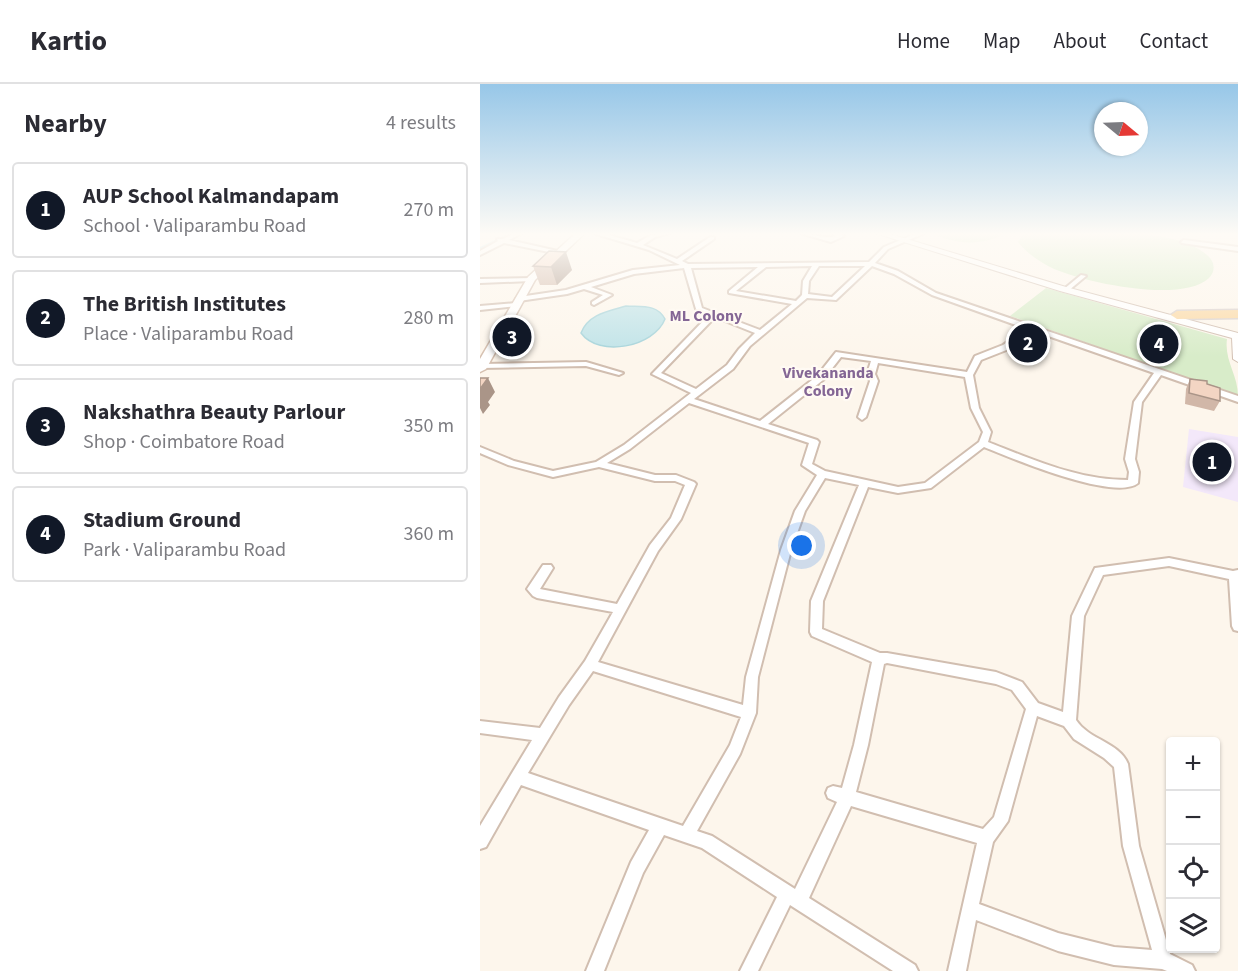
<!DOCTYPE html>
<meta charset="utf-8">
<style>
:root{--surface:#fff;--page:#f7f7f7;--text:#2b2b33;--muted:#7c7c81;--line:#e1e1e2;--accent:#111827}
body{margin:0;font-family:"Source Sans 3",sans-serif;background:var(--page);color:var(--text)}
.controls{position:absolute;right:18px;bottom:18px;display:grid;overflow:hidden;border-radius:6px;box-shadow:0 2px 4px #0004}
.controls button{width:54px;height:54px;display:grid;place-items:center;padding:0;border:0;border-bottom:2px solid var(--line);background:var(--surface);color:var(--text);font:30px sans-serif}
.compass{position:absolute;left:614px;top:18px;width:54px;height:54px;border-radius:50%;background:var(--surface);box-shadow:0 2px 4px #0004;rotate:109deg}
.you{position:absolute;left:322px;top:462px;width:21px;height:21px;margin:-15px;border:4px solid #fff;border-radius:50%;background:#1a73e8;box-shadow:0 0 0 9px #1a73e833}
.badge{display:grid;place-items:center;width:39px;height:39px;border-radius:50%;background:var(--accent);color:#fff;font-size:20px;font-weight:700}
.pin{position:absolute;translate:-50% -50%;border:3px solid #fff;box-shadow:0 2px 6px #0006}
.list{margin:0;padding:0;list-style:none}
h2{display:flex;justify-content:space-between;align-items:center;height:78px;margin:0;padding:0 24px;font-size:26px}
h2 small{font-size:20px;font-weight:400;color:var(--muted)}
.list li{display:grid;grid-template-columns:39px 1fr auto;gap:18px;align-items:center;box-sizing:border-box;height:96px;margin:0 12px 12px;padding:0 12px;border:2px solid var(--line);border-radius:6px}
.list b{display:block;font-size:22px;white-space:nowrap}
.list p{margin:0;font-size:20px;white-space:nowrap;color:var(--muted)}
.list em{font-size:20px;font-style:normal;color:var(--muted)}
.icon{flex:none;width:33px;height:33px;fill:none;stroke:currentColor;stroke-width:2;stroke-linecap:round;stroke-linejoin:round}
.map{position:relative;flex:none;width:758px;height:887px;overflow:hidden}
header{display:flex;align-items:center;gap:36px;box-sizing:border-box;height:84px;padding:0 30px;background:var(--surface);border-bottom:2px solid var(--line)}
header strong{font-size:28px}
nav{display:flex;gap:33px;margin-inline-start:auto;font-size:21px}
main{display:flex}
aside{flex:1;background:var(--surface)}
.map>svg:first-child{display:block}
.education{fill:#f3e8fa}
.green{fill:#d8ecc9}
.water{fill:#bfe3e8;stroke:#a5d3da;stroke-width:1.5}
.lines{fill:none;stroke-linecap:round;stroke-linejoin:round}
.canal{fill:#bfe3e8;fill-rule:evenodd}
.minor-casing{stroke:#d1beb0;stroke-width:4}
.tertiary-casing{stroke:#d1beb0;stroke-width:2}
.secondary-casing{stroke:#d6c0b0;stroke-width:3}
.primary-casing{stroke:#dad1cd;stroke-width:3}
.minor{fill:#fff;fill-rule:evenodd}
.tertiary{fill:#fff;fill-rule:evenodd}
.secondary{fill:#fff;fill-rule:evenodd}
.primary{fill:#fbd9a5;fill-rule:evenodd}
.wall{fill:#d1b7a8}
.shaded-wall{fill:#aa9588}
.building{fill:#f3d5c3;stroke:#aa9588;stroke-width:1.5}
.labels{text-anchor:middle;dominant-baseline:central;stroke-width:4.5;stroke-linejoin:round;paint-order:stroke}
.far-neighbourhood-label{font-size:16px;font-weight:bold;fill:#846695;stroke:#fffaf3}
</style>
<header>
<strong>Kartio</strong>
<nav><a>Home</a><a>Map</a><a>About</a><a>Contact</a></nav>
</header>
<main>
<aside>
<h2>Nearby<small>4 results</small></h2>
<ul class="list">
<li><span class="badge">1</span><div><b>AUP School Kalmandapam</b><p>School · Valiparambu Road</p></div><em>270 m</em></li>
<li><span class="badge">2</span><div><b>The British Institutes</b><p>Place · Valiparambu Road</p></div><em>280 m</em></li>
<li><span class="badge">3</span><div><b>Nakshathra Beauty Parlour</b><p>Shop · Coimbatore Road</p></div><em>350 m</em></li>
<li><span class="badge">4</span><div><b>Stadium Ground</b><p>Park · Valiparambu Road</p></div><em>360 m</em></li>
</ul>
</aside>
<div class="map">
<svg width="758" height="887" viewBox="0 0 758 887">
<rect width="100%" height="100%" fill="#fdf6ec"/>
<path class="education" d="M709,345l49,8v65l-55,-15z"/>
<g class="green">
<path d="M451,149h72l-2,3c-26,10 -45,8 -70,-3z"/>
<path d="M544,149c44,0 156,-10 186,25 5,6 5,14 -1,20 -27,26 -129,4 -159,-11 -13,-7 -23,-14 -32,-25z"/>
<path d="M566,204l181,51c-3,21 11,36 11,57l-228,-80z"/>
</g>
<path class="water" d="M146,222c16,1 31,-2 39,13 -11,28 -66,39 -84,14 7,-19 28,-22 45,-27z"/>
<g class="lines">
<path class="canal" d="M29,149h8l-37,19v-5z"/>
<defs>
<g id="minor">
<path d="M35,149h7l-13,7 53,12 -3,2 -55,-11 -24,12v-4l18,-10 -1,-2h6z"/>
<path d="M113,149h9l35,10 14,-8 19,-2 -15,4 -12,8 34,14 33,-22h4v2l-32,22 6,3 181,-2 15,-15 33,-14h8l-37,16 -13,14 23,8 38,22 302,103v6l-77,-27 -19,27 -7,57 4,13 -1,11c-23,19 -127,-25 -154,-36l-53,41 -33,5 -30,-6 -45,114 -1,28 58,24h7l109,19 26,10 16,21 25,9 9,-96 23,-48 74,-10 64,13 5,-1v61l-4,-1 -2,-4 -3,-47 -60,-13 -66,9 -19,41 -8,104c13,20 43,22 52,44l11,82 31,108 22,11 3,6h-28l-5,-2 -48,-4 -56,-14 -82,-31 -10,51h-18l29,-128 -126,-37 -42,92 106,67 3,6h-25l-103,-66 -32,66h-18l37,-74 -75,-49 -38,-13 -21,38 -39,98h-18l45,-109 18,-32 -128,-45 -35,62 -6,2v-23l52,-86 -52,-7v-12l60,7 19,-31 26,-36 28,-49 -76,-14 -4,-2 -6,-7 16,-24h8l2,3 -13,21 77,15 33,-59 21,-27 14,-33 -10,-4h-20l-56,-14 -46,10 -45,-12 -28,-12v-6l34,14 39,10 43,-9 28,-17 67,-52 -39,-19 57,-59 -13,-6 -12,-41 -50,6 -43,13 21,8 -18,10 -2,-1v-2l11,-7 -19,-6 -17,5 -48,7 -3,-2 3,-2 47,-7 67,-20 47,-5 -31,-15zM332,182l-9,15 -1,14 -6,6 -60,-10 30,-24zM339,182h46l-33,31 -24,-3 1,-13zM392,182l22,8 38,21 95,34 -24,16 -28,11 -8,16 -131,-20 -19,24 -57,45 -66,-22 39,-30 17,-23 57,-48 29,2zM278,183l-29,24v2l63,11 -32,26 -58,-22 -11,-40zM235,233l40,16 -16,16 -12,16 -31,24 -35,-16zM554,247l120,42 -20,29 -9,57 4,13 -1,8c-50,0 -94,-20 -140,-38l3,-10 -12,-24 -6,-33 8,-15 28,-11zM361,273l30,4 -4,13 3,7 -12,36 4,3 4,-3 12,-36 -3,-7 3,-11 87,14 6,31 12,24 -4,10 -54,41 -27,4 -73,-16 -13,-7 7,-22 -2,-2 -49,-16 55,-44zM209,319l120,40 -7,22 15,10 -22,36 -14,39 -35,127 -3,28 -145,-43 60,-111 23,-32 15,-35 -2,-2 -18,-7h-21l-48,-12 23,-14zM345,394l34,7 -48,116 -1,31 2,4 60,26 -18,83 -12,43 -9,-2 -5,2 -2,5 2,5 9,4 -42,87 -83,-53 -15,-5 43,-77 16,-41 2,-36 33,-127 14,-39zM407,579l109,21 16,6 14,19 -32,108 -11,12 -127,-37 12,-47 16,-81zM113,587l148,46 -11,28 -47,81 -155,-53 41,-68zM557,632l27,10 10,13 30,19 10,9 9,79 29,104 -38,-3 -56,-14 -79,-29 14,-62 15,-21z"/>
<path d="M320,149c12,0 26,7 36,3l-5,-3h8l5,3 -13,6z"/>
<path d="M704,156l54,7v4l-56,-8 -1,-1z"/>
<path d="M601,191l5,1 -18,15h-4v-2z"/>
<path d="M53,194v2l-2,1 -51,2v-4z"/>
<path d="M36,219l3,2 -1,1 -38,4v-4z"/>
<path d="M106,278l37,11 -4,2 -33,-9 -106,2v-4h2z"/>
</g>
<path id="tertiary" d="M395,149h12l179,54 172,46v29l-5,-3 -1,-21 -172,-47z"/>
<path id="secondary" d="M96,149h9l-50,47 -49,89 -6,3v-13l48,-82z"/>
<path id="primary" d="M758,226v8l-61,1 -6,-4 6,-4z"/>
</defs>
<use href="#minor" class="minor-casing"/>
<use href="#tertiary" class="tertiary-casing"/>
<use href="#secondary" class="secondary-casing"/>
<use href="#primary" class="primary-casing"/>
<use href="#minor" class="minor"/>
<use href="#tertiary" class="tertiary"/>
<use href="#secondary" class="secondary"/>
<use href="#primary" class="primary"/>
</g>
<g class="wall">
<path d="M69,167l23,19 -15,15h-17l-7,-19z"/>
<path d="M710,295l17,5 13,17 -6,10 -29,-7 1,-15z"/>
</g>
<g class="shaded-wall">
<path d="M86,168l6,18 -15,15 -6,-18z"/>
<path d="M8,294l7,14 -7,10 2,3 -7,9 -3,-6v-19z"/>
</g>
<g class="building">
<path d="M69,167l17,1 -15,15 -18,-1z"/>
<path d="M0,294h8l-8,11z"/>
<path d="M710,295l17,2v3l13,4v13l-31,-8z"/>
</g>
<linearGradient id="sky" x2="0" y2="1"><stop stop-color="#97c7e8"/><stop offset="0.55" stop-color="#fefbf6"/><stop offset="1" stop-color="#fefbf6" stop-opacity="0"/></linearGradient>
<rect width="758" height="273" fill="url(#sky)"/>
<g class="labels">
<g class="far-neighbourhood-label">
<text x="226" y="232">ML Colony</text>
<text x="348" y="289">Vivekananda<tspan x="348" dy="18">Colony</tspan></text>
</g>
</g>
</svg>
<div class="controls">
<button>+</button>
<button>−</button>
<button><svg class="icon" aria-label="locate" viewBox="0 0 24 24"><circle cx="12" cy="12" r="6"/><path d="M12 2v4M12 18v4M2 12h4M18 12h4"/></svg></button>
<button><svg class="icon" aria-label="layers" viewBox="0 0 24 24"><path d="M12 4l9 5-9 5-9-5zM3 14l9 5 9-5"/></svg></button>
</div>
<svg class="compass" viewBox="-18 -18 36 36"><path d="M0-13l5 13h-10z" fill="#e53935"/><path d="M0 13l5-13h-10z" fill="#7c7c81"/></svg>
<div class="you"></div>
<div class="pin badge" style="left:732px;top:378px">1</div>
<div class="pin badge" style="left:548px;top:259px">2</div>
<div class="pin badge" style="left:32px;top:253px">3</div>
<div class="pin badge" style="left:679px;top:260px">4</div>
</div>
</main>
